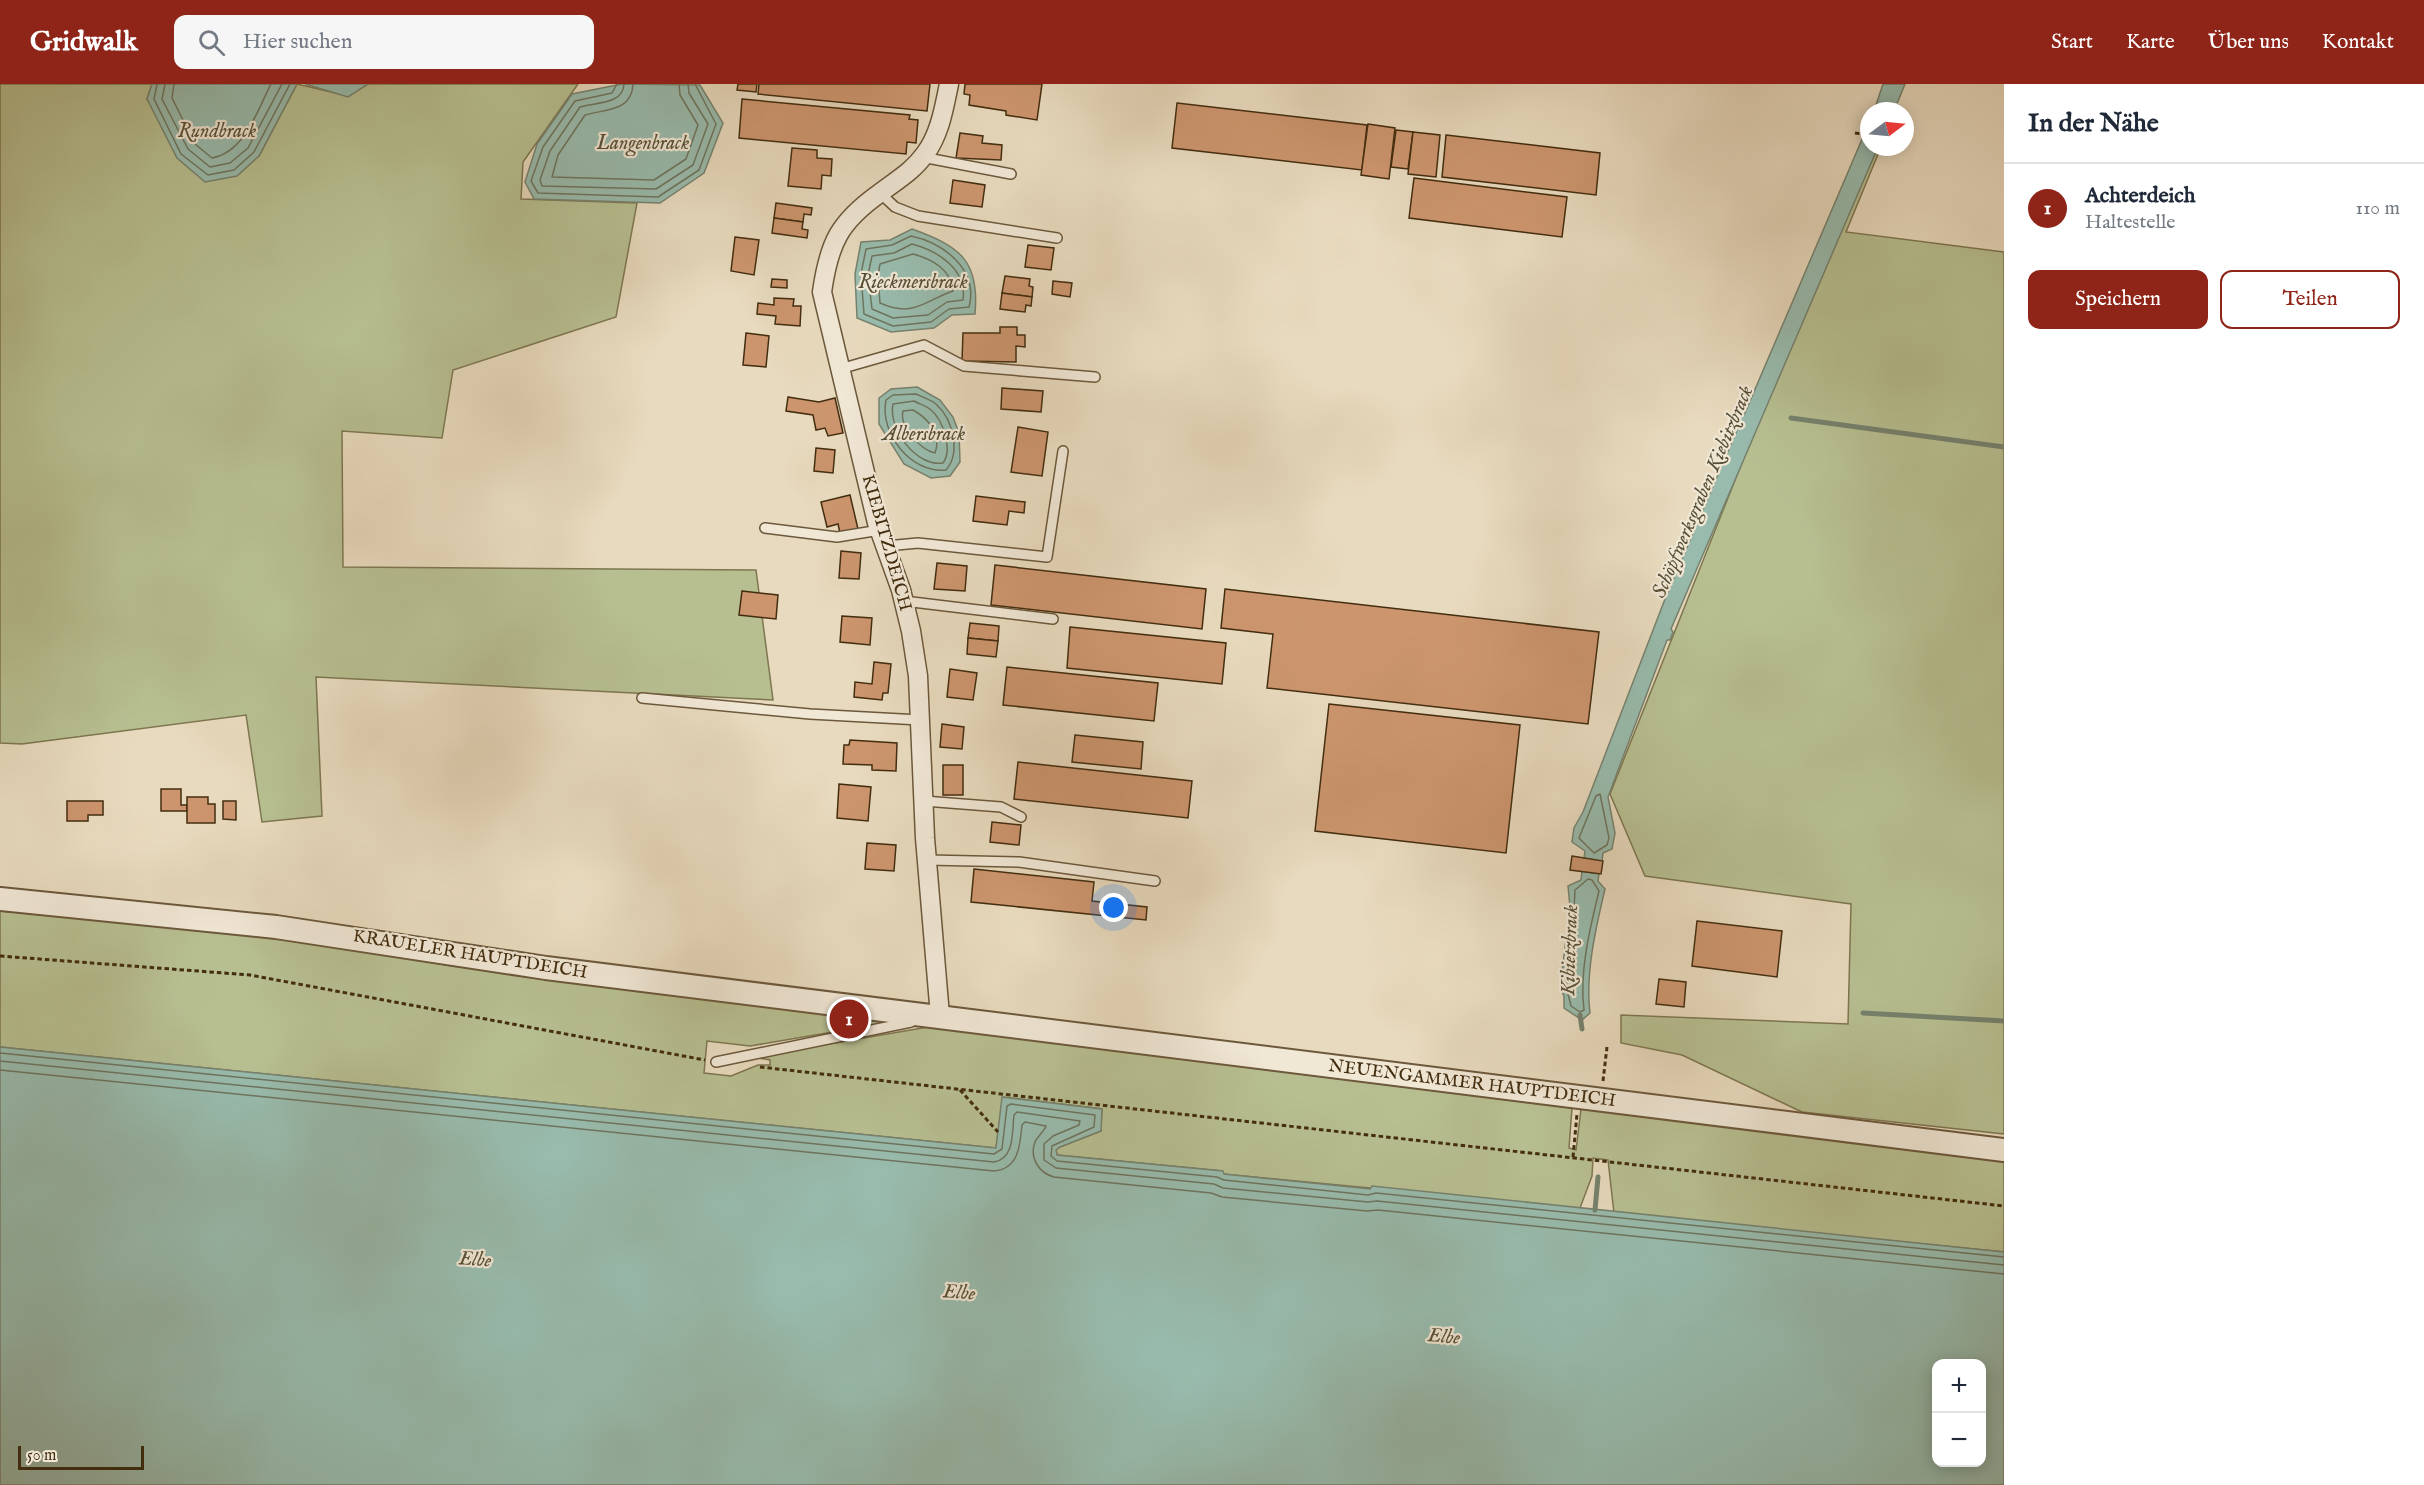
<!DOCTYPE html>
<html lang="de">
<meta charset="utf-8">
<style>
:root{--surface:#fff;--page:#f6f6f7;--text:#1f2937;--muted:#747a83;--line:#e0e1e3;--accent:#8f2418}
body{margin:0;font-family:"IM FELL English",serif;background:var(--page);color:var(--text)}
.controls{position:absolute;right:18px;bottom:18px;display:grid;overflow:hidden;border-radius:12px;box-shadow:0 3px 15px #0003}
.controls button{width:54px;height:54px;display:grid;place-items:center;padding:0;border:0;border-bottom:2px solid var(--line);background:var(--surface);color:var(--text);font:30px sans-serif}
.compass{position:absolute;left:1860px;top:18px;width:54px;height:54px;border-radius:50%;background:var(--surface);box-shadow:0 3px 15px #0003;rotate:74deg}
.scale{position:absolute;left:18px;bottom:15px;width:126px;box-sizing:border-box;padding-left:6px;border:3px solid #432d0f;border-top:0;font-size:16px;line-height:21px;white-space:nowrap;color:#432d0f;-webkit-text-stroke:4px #f0e7d5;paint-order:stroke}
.you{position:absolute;left:1114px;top:824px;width:21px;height:21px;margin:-15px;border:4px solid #fff;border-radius:50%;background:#1a73e8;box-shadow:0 0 0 9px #1a73e833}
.badge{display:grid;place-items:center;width:39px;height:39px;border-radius:50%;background:var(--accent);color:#fff;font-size:20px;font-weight:700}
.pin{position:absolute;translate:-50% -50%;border:3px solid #fff;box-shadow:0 2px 6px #0006}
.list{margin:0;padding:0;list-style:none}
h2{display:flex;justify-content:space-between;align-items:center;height:78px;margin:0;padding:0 24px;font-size:26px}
h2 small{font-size:20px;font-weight:400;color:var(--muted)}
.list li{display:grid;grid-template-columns:39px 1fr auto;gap:18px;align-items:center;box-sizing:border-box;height:90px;padding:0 24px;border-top:2px solid var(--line)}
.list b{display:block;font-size:22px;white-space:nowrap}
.list p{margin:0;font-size:20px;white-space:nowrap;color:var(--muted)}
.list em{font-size:20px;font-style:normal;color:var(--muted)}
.actions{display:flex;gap:12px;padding:18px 24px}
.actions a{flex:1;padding:14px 0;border:2px solid var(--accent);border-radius:12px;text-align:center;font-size:21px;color:var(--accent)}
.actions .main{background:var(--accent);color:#fff}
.icon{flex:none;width:33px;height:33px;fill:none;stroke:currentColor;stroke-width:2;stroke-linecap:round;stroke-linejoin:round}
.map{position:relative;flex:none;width:2004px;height:1401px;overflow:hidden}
header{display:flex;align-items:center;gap:36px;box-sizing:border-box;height:84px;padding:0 30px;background:var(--accent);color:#fff}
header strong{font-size:28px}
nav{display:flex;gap:33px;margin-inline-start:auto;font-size:21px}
.search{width:420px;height:54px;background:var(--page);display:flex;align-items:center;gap:15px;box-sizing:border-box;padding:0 21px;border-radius:12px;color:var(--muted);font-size:22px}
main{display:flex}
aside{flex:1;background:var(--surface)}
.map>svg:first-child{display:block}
.green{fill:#b7bf91;stroke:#7d7650;stroke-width:1.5}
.water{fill:#98bbad;stroke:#76826e;stroke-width:1.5;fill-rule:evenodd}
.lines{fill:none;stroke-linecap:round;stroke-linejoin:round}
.shore{stroke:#6e745e;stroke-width:1.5}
.stream{stroke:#76826e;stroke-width:5}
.building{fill:#cc956e;stroke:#432d0f;stroke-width:1.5}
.service-casing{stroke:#6c583b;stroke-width:12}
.minor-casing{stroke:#6c583b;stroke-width:21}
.tertiary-casing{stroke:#6c583b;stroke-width:26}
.path{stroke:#432d0f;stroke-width:3;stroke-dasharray:4.5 3;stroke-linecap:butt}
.service{stroke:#f0e7d5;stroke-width:9}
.minor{stroke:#f0e7d5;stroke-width:18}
.tertiary{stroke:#f0e7d5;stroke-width:22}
.labels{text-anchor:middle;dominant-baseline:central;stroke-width:4.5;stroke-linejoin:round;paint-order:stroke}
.street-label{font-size:18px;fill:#432d0f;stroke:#f0e7d5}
.water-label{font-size:20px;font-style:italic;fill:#585036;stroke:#f0e7d5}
</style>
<header>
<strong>Gridwalk</strong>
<div class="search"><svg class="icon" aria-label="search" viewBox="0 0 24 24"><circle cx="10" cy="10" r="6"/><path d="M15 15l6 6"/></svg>Hier suchen</div>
<nav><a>Start</a><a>Karte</a><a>Über uns</a><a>Kontakt</a></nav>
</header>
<main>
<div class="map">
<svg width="2004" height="1401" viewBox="0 0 2004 1401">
<rect width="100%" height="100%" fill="#e8dabe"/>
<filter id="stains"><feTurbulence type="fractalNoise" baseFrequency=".00333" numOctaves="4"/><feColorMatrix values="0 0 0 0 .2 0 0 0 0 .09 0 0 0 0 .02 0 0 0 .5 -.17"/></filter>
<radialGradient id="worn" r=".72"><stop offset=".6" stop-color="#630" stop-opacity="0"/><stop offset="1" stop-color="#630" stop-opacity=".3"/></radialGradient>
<g class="green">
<path d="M0,0h152l-5,15 112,57 38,-72 51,12 20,-12h210l-55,78 -2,37 116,4 -21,114 -163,53 -11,68 -100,-7 1,136 413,3 17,130 -457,-23 6,139 -60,6 -16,-107 -224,29 -22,-1z"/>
<path d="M1878,63h3l-35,85 158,20v882l-202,-22 -120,-57 -61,-12v-28l227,9 3,-120 -206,-28 -35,-82 157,-394z"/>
<path d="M0,827l279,26 173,29 439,56 -141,24 -43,-5 -3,32 27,3 27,-11h12v-5l-17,-3 175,-30 644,81 -3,40 7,2 5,-41 423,51v92l-390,-39 -6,-53 -15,-2 -1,18 -12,32 -357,-34 -1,-3 -165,-16 -1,-5 4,-3 41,-16 1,-22 -99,-12 -7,51 -996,-101z"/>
</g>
<g class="water">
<path d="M152,0h145l-38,72 -22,20 -32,6 -28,-24 -30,-59z"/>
<path d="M305,0h63l-20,13z"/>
<path d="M622,0l78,1 23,38 -19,50 -44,30 -126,-4 -9,-17 12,-38 35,-50z"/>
<path d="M1883,0h22l-11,27h-20z"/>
<path d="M1869,39v24h9l-207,482 2,3 -3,8h-3l-59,157 7,36 -3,16 -9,4 -1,8 -18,-3 1,-7 -13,-9 2,-14 9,-16 82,-213 75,-176 -3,-2 3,-7 4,1z"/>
<path d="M912,145c47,17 68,31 63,85l-23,1 -18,13 -43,4 -34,-14 -2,-44 6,-32 29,-2z"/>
<path d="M917,303l23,13 13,17 6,16 1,29 -10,14 -19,2 -27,-14 -25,-40v-26l12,-9z"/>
<path d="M1582,787l17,3 -1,7 7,8c-9,38 -20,85 -15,124l-8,7 -18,-12v-12l-4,-8 10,-81 -2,-21 13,-6z"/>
<path d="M0,963l996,101 6,-51 100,12 -1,22 -41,16 -4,3 1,5 166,16 1,3 146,15 2,-3 632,66v233h-2004zM1936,1280h46v98h-46z"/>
</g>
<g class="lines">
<g class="shore">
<path d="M157,0l-3,15 27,55 27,21 26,-5 20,-18 36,-68"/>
<path d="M165,0l-3,15 26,50 22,18 20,-4 18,-15 34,-64"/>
<path d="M174,0l-2,14 23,46 17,14c33,-6 45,-47 59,-74"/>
<path d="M617,0l-5,9 -37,8 -32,46 -12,34 7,12 120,4 41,-27 17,-46 -21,-40"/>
<path d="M624,0c-1,21 -29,18 -44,23l-30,44 -10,29 2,6 114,3 37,-24 15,-41 -19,-31 -1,-9"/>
<path d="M633,0c-1,28 -28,25 -48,31l-27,40 -6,22 102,3 32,-21 12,-34 -18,-30 -1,-11"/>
<path d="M911,152c33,7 68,34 58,71l-20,2 -18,13 -38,4 -29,-12 -3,-40 5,-25 26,-4z"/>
<path d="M912,160c26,7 55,25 51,56l-16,2 -19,13 -35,3 -21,-9 -4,-34 4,-19 22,-3z"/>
<path d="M913,170c19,5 39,16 40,37 -29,10 -39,27 -73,12l-2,-28 2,-11z"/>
<path d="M916,310c6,3 16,6 21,11 16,15 24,48 9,65 -34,4 -67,-36 -60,-70l7,-5z"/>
<path d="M914,317c5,3 13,5 17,9 12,10 22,40 12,53 -27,4 -55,-34 -50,-59z"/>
<path d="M913,326c15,8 29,25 22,43 -14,-3 -36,-26 -32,-42z"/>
<path d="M1600,710l9,44 -2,7 -13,8 -15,-15 17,-42z"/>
<path d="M1588,795l4,1 7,11c-9,37 -20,81 -15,119l-4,2 -9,-6 -5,-20 6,-37 3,-59z"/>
<path d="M0,969l994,101 8,-5 5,-43 4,-2 84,11 -1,12 -42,19 -1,10 6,5 160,16 7,3 144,15 8,-2 628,64"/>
<path d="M0,977l994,101c21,-3 18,-31 20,-47l3,-3 63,9 -1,4 -26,11 -9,8v16l12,8 158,16 9,4 145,14 9,-1 627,64"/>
<path d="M0,986l994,101c25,-2 26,-26 28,-46l3,-3 21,4c-2,6 -8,9 -11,16 -6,16 4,31 19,35l157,16 11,4 145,14 11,-1 626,64"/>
</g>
<g class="stream">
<path d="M1791,334l213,29"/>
<path d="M1863,929l141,8"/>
<path d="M1580,931l2,14"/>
<path d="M1595,1126l3,-33"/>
</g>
</g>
<g class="building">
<path d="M738,0h19l-1,8 -19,-2z"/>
<path d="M759,0h171l-3,27 -169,-17z"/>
<path d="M965,0h77l-5,36 -31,-5v-4l-37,-6 1,-10 -6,-1z"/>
<path d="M742,15l168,16 -1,4 9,1 -2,23 -9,-1 -1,12 -167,-16z"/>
<path d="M1177,19l190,22 -5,45 -190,-22z"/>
<path d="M1368,40l27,4 -6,51 -28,-4z"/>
<path d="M1396,46l17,2 -5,37 -17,-2z"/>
<path d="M1413,48l27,3 -4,42 -28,-3z"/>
<path d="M960,49l23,3 -1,7 20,2 -1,15 -45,-2z"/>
<path d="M1446,51l154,18 -4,42 -154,-18z"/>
<path d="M792,64l25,2v8l15,1 -1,17 -9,-1 -1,14 -33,-3z"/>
<path d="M1414,94l153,19 -5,40 -153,-19z"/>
<path d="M953,96l32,5 -3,22 -32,-4z"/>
<path d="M776,119l36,5 -1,7 -7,-1 -1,8 -29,-4z"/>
<path d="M774,134l29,4 -1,7 6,1 -1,8 -35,-5z"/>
<path d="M735,153l24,3 -5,35 -23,-4z"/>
<path d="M1028,161l26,3 -3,22 -26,-3z"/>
<path d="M1005,192l25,3 -1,7 4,1 -1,10 -30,-4z"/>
<path d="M772,195l15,1v8l-16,-1z"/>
<path d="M1053,197l19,2 -2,14 -18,-3z"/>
<path d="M1002,209l30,4 -1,9 -5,-1 -1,7 -25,-3z"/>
<path d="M774,214l20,1 -1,7h8l-1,20 -25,-2 1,-8 -19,-2 1,-11 16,2z"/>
<path d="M1000,243h17v8h8v12l-9,-1v16l-54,-1 1,-28h37z"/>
<path d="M746,249l23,3 -3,31 -23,-2z"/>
<path d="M1002,304l41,3 -2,21 -40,-3z"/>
<path d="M788,313l31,5 16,-4 8,35 -15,3 -3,-8 -9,2 -3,-15 -27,-4z"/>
<path d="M1018,343l30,5 -6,44 -31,-4z"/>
<path d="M816,364l19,2 -2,23 -19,-2z"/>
<path d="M850,411l8,34 -18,4 -2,-9 -11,3 -6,-25z"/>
<path d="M976,412l49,6 -1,11 -15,-2 -2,14 -34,-4z"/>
<path d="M841,467l20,2 -2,26 -20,-1z"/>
<path d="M937,479l30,3 -2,25 -31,-2z"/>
<path d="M995,481l211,24 -4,40 -211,-24z"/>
<path d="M1225,505l374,43 -11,92 -321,-36 6,-54 -52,-6z"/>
<path d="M742,507l36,4 -2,24 -37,-4z"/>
<path d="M842,532l30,2 -2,27 -30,-3z"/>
<path d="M970,539l29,3 -1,15 -30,-3z"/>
<path d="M1070,543l156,16 -4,41 -155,-16z"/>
<path d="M968,554l30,3 -2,16 -29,-3z"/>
<path d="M874,578l17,2 -3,29h-5l-1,7 -28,-3 1,-15 17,2z"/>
<path d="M1007,583l151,16 -4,38 -151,-16z"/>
<path d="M950,585l27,4 -4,27 -26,-3z"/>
<path d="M1329,620l191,21 -14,128 -191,-22z"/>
<path d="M942,640l22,3 -2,22 -22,-2z"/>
<path d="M1075,651l68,7 -2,27 -69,-7z"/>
<path d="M850,656l47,3 -1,28 -24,-1v-5l-29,-1 1,-19h5z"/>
<path d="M1018,678l174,19 -4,37 -174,-19z"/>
<rect x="943" y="681" width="20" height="30"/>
<path d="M839,700l32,3 -3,34 -31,-3z"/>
<path d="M161,705h20v16h6v6h-26z"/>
<path d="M187,713h21v7h7v19h-28z"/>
<path d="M67,717h36v14h-15v6h-21z"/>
<path d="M223,717h13v19l-13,-1z"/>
<path d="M992,738l29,3 -2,20 -29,-3z"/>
<path d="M867,759l29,2 -2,26 -29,-2z"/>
<path d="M1572,772l31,5 -2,13 -31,-4z"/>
<path d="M974,785l120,13 -2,19 55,6 -1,13 -175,-18z"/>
<path d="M1697,837l85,10 -5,46 -85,-11z"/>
<path d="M1659,895l27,3 -2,25 -28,-3z"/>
</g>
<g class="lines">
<defs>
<g id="service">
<path d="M922,73l89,17"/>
<path d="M880,109l15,14 23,9 139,22"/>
<path d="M840,285l84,-24 40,21 131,11"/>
<path d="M765,444l72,9 43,-7"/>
<path d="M886,462l32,-3 129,14 16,-106"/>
<path d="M904,517l149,18"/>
<path d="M642,614l168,16 110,6"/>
<path d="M924,717l77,6 20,10"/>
<path d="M928,776l91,2 136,19"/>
<path d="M716,978l195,-40"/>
</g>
<path id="minor" d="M940,932l-15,-178 -7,-162 -7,-45 -10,-41 -24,-67 -55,-231c7,-49 17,-70 58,-99 17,-13 33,-22 45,-39 15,-20 19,-46 24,-70"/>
<path id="tertiary" d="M0,815l276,28 270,41 1458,182"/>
</defs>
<use href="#service" class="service-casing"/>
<use href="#minor" class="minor-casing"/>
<use href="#tertiary" class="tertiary-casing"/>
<g class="path">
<path d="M1855,49l14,2"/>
<path d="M0,872l250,19 455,85"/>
<path d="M760,983l1244,139"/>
<path d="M1603,997l4,-34"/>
<path d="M960,1006l38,42"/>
<path d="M1573,1073l4,-43"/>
</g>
<use href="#service" class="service"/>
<use href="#minor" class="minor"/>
<use href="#tertiary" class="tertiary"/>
</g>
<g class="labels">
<g class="street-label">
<text transform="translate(886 459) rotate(74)">KIEBITZDEICH</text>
<text transform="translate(470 871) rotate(9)">KRAUELER HAUPTDEICH</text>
<text transform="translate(1472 1000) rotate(7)">NEUENGAMMER HAUPTDEICH</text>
</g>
<g class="water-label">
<text x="217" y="47">Rundbrack</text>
<text x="643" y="59">Langenbrack</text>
<text x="913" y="198">Rieckmersbrack</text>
<text x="924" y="350">Albersbrack</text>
<text transform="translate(1703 408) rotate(-67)">Schöpfwerksgraben Kiebitzbrack</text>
<text transform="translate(1570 866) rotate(-88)">Kibietzbrack</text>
<text transform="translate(475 1176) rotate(4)">Elbe</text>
<text transform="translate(959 1209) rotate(4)">Elbe</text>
<text transform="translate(1444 1253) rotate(5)">Elbe</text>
</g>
</g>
<rect width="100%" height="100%" filter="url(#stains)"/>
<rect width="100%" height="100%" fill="url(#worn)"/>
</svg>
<div class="controls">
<button>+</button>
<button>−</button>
</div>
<svg class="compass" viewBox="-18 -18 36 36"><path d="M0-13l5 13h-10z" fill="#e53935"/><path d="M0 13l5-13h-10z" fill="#747a83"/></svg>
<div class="scale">50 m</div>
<div class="you"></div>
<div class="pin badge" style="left:849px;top:935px">1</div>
</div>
<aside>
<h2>In der Nähe<small></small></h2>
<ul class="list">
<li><span class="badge">1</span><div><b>Achterdeich</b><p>Haltestelle</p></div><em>110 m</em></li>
</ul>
<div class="actions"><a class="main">Speichern</a><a>Teilen</a></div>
</aside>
</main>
